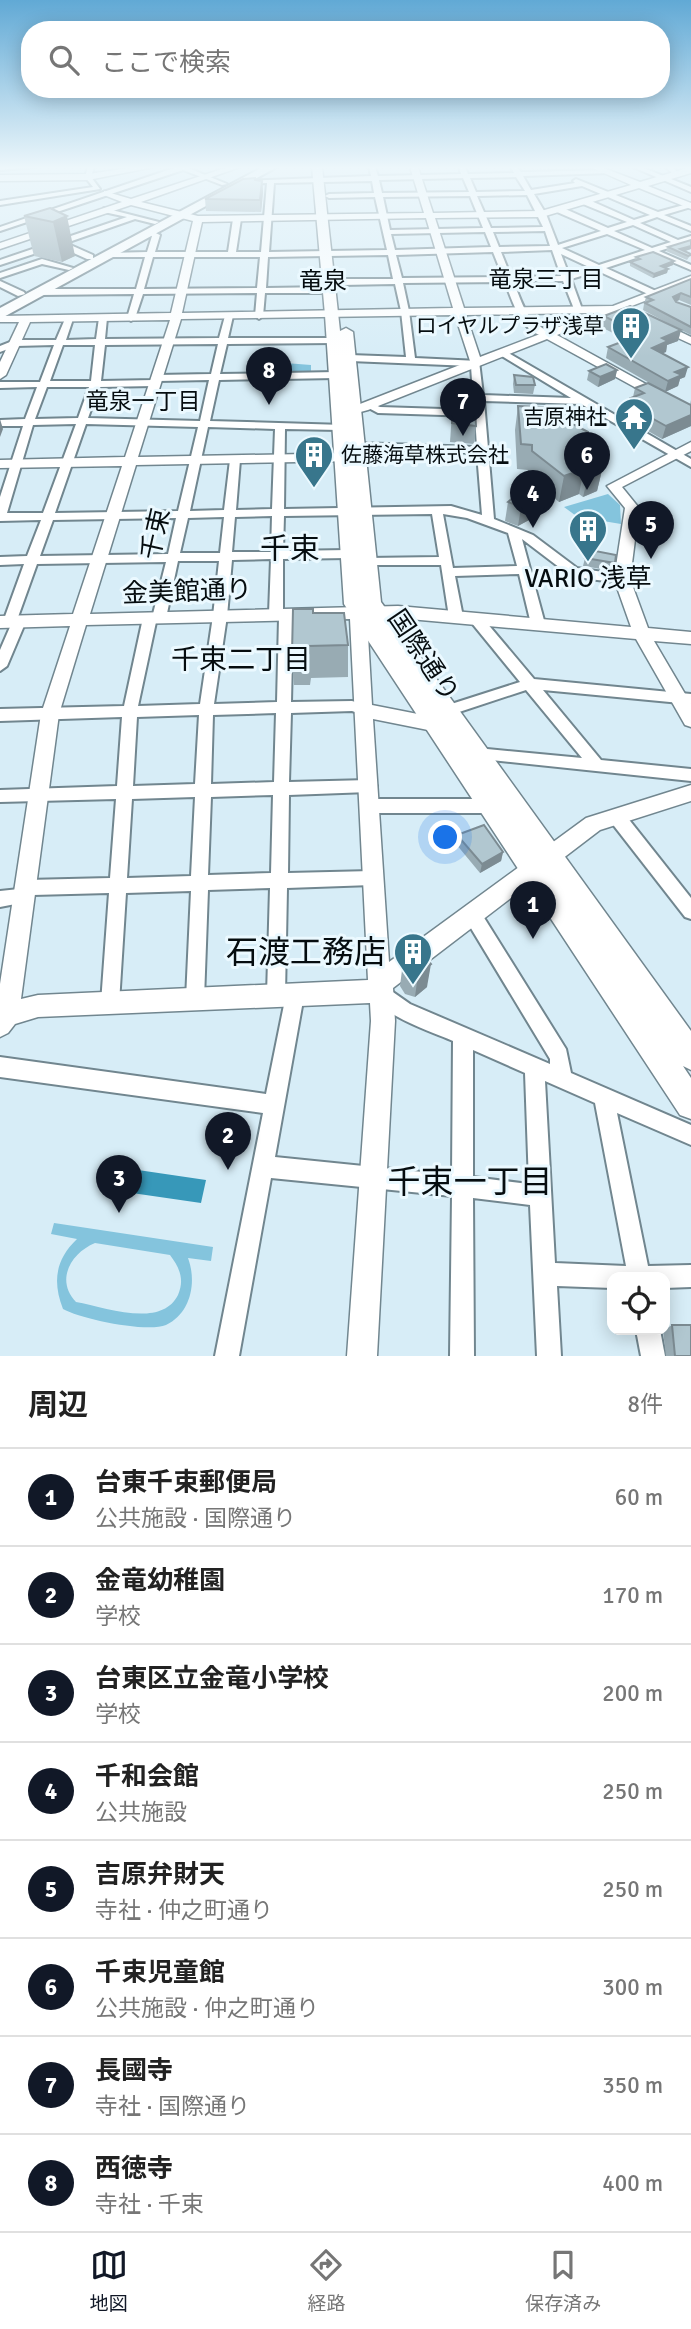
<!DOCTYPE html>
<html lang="ja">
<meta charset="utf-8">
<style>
:root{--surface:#fff;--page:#f6f6f6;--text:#222;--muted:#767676;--line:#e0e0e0;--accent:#111827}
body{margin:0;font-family:Signika,"Noto Sans JP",sans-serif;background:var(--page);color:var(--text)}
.controls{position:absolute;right:21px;bottom:21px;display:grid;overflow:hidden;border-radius:14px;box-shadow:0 4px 18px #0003}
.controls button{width:63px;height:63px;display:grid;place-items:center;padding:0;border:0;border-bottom:2px solid var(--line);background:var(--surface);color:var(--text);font:35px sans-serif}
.you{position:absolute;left:446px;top:838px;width:24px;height:24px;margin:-18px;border:5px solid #fff;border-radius:50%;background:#1a73e8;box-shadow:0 0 0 10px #1a73e833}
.badge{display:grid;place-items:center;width:46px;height:46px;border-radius:50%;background:var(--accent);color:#fff;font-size:23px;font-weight:700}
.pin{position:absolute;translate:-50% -58px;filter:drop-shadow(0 2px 4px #0008)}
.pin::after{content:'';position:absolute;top:37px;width:24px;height:21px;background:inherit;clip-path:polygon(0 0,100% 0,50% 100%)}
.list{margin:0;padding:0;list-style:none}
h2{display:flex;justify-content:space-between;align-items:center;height:91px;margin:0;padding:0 28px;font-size:30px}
h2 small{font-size:23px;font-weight:400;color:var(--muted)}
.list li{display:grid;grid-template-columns:46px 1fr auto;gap:21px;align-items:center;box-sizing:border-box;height:98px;padding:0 28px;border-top:2px solid var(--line)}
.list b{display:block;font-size:26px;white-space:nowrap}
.list p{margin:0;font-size:23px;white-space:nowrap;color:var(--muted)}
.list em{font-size:23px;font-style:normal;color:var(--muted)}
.icon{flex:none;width:38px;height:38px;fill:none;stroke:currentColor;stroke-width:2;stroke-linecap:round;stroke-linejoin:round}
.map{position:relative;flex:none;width:691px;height:1356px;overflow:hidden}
.search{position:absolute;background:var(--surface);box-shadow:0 4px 18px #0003;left:21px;right:21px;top:21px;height:77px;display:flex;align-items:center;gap:18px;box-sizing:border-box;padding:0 24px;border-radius:28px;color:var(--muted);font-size:26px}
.sheet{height:875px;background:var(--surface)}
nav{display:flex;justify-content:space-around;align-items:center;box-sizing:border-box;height:98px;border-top:2px solid var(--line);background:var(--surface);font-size:19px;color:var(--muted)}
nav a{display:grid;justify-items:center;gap:4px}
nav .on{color:var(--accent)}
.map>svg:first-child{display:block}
.green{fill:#84c4dd;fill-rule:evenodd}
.water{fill:#3798b9}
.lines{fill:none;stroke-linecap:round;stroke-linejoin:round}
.minor-casing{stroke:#71868f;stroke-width:4}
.tertiary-casing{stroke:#71868f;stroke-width:3}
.secondary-casing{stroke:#71868f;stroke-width:3}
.trunk-casing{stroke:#71868f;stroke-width:4}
.minor{fill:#fff;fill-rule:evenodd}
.tertiary{fill:#fff;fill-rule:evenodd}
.secondary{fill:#fff;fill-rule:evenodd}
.trunk{fill:#fff;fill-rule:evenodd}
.wall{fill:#98abb3}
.shaded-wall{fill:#7c8b92}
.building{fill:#b1c7d0;stroke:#7c8b92;stroke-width:2}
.labels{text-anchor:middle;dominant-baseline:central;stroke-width:6;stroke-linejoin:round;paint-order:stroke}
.far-poi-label{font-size:21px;fill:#060d10;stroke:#ebf9ff;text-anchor:end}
.far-neighbourhood-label{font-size:23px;fill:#060d10;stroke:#ebf9ff}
.far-quarter-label{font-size:24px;fill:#060d10;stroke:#ebf9ff}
.street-label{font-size:26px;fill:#060d10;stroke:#ebf9ff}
.poi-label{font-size:26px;fill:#060d10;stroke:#ebf9ff}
.neighbourhood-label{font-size:28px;fill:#060d10;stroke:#ebf9ff}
.quarter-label{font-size:30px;fill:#060d10;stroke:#ebf9ff}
.near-poi-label{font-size:32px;fill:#060d10;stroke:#ebf9ff;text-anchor:end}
.near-neighbourhood-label{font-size:33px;fill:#060d10;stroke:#ebf9ff}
</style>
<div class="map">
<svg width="691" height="1356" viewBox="0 0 691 1356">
<rect width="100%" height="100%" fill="#d7edf7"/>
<g class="green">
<path d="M285,363l26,2v9l-56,1v-10h29z"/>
<path d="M608,494l12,11 1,19 -18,-3 -16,3 -23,-17z"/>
<path d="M54,1223l159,24 -2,14 -23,-3c9,24 3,55 -22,67 -19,8 -85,-6 -103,-16 -11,-28 -7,-50 14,-70l-26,-5zM95,1243l75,12c9,12 15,24 8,40 -17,34 -73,12 -102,7 -21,-22 -5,-49 19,-59z"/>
</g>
<path class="water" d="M138,1170l68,10 -5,23 -69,-10z"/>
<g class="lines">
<defs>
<g id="minor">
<path d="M0,167h35l-35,3z"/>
<path d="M88,167h6l-3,10 9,12 -100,16v-4l93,-14 -8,-10z"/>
<path d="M177,167h9l41,17 -5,1 -39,-15 -183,61v-4z"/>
<path d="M369,167h6l3,9 83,-2 -2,-7h6l3,7 46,-1 -3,-6h6l4,5 87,-2 2,3 -87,3 8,14 44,-7 -2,-2 3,-2 82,33 33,-9v4l-27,8 27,11v5l-34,-14 -17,6 38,17 13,-4v5l-32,10 32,14v5l-40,-17 -45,15 50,23v4h-6l-52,-24 -27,8 11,30 -4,3 -4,-3 -11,-28h-50c11,26 12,39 38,52v4c-28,1 -38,-34 -46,-55l-102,1 6,28 6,47 64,3 4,34 88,3 -74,-45 8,-2 186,108v8l-110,-63 -97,-3 10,118 39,16 44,33 45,7 6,4 -6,4 -33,-4 -21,-5 -46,-35 23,85 -7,5 -7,-5 -12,-50 -64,2 8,41 -7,5 -7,-5 -8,-52h-78l-2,-3 6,-4 72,-1 -7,-43 -148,2 -1,35 65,-1 6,4 -6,4 -65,1v51l8,1 2,3 -2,88 61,-1 17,5 2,4 -2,4 -5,1 -12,-4 -61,2 -2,69 80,-2 5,2 3,4 -3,4 -5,2 -80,3 -1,78 84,-2 6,2 2,5 -2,5 -6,2 -85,3 -2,107 -2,6 -7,3 -7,-3 -2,-6 3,-107 -62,2 -4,109 -2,6 -7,3 -7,-3 -2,-6 5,-108 -65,2 -7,110 -2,6 -7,3 -7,-3 -2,-6 8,-110 -76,2 -2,6 -31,6v-16l19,-2 2,-6 6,-3 83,-2 6,-79 -116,3v-12l117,-4 5,-69 -122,4v-12l124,-3 19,-88 2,-3 8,-1 13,-52 -129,2 -19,53 8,4 -19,45 -7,5v-21l10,-23 -7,-5 21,-58 -24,1v-8l27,-1 14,-36 -41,1v-24l23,-71h-23v-6l25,-1 12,-32 -37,1v-6h40l14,-37 -38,1 -16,6v-6l15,-6h41l9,-21 4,-3 4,3 -7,21 30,-1 3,-21 4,-3 4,3 -2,21 114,-1 6,-22 4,-3 4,3 -5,22h109l2,2 -5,3 -107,1 -7,30 116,-2 5,3 -5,3 -117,2 -9,41 134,4v4l-4,1 -55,-1 -1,80 167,-3 31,9 -5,-62 -119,-4 -5,-3 5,-3 119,4 -2,-31 -97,-3 -15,-8 5,-3 12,5 94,3 -3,-44 -121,-5 -5,-3 5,-3 56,2 -5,-46 -6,-27 -54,1 -4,-3 4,-3h52l-5,-24 -120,2 -2,31 63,-1 4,3 -4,3h-64l-2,23 -4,3 -4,-3 2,-23 -114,1 -8,24 -4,3 -4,-3 7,-24 -94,1 -4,-3 4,-3h96l9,-32h-38l-4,-2 4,-2 40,-1 5,-16 -7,-4 4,-2 11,5 -5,17h73l5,-33 4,-2 4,2 -5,33h25l6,-69 -22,1 -2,-3 128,-5zM516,177l9,14 -49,1 -6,-14zM463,178l6,14 -87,1 -3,-13zM372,181l2,12 -45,1 -4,2 4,2 46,-1 12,53 -118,2 5,-69zM582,186l68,29 -16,5 -45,-20h-6v4l44,18 -19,6 -45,-20h-6v4l44,19 -43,14 -12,-31 -12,-20zM527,195l16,32 -52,1 -14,-32zM470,196l13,32 -93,2 -7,-33zM633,225l38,17 -19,6 -38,-17zM545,231l5,15 -51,1 -6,-15zM485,232l6,15 -96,3 -4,-16zM607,234l38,16 -46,15 -37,-17zM552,250l9,26 -50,1 -10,-25zM493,252l10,25 -101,1 -6,-23zM561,254l30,14 -22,7zM153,257h107l-3,31 -113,1zM218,344l-7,30 -54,1 -5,3 2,2 -53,1 4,-36zM63,345h32l-4,36h-41zM209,380l-9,41 -112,-3 11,-31 56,-1 5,-3 -2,-2zM47,387h42l-11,31 -43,1zM76,424l-33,89h-36l26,-88zM86,424l112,3 -20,84 -123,2zM208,427l67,2 -3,80 -36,1 4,-50 -5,-3 -5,3 -6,50 -34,1zM443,514l24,4 41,15 9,33 -64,2zM272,516l-1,36h-39l3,-35zM224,517l-4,36h-40l8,-35zM176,518l-8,36 -128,2 13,-36zM271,559l-2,55 2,3 8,1 -2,84 -63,2 13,-88 5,-56zM178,561h41l-6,55 -13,88 -62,2 18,-84 8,-1 2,-3zM276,713l-2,69 -63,2 2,-69zM199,715l-4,69 -62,2 4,-69zM273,795l-2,78 -63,2 3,-78zM195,797l-4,79 -64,2 5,-79z"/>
<path d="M633,167h8l50,20v5z"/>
<path d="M666,167h7l6,7 -5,1z"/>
<path d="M104,208l55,14 -4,2 -20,-5 -69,24 27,12v4h-6l-29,-13 -58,19v-5l127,-43 -23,-5z"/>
<path d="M42,259l31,9 -4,2 -27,-6 -42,14v-5z"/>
<path d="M0,281l24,11 1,2 -7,2 -18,-9z"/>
<path d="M476,614l5,2 53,63 157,15v10l-148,-14 58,70 90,9v12l-219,-23 -3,-4 3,-4 5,-2 105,10 -56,-68 -79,26 -5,-1 -2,-4 2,-4 78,-25 -49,-60 -2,-3z"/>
<path d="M369,799h122l6,2 2,5 -2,5 -6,2h-122l-6,-2 -2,-5 2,-5z"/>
<path d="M617,810l6,2 68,86v21l-6,-2 -74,-95 -2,-5 2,-5z"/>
<path d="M472,906l6,2 88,141 5,24 120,52v20l-74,-32 31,153 43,-1v22l-26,1v-11h-53v11l-55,-2 4,70h-24l-7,-151 -57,-7 1,158h-24l2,-160 -181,-18 -32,178h-24l48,-243 -263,-36v-20l266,37 20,-99 2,-6 7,-3 7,3 2,6 -29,162 177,18 1,-134c-23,-10 -72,-25 -82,-49l2,-6 7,-3 30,21 140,60v-5l-84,-139 -3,-6 3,-6zM473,1050l52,23 4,111 -56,-7zM545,1081l50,22 31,163 -71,-3z"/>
<path d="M636,1330h24l5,26h-24z"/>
</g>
<g id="tertiary">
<path d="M136,167h18l-66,13 -88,1v-6l88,-1z"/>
<path d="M228,167h12l-99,35 57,14 226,-3 -14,-46h8l15,46 108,-2 90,-26 -41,-18h11l39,15 51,-15v6l-43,13 43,17v6l-52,-21 -97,29 -107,1 29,90 149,-2 78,-30v7l-134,52 134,74v9l-144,-79 -179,71 -30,8 -5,-1v-6l27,-7 110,-43 -15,-46 -274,4 -43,138 219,-4 7,4 -7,4 -221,4 -46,149 308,-8 233,21 -17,-48 11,-71 -18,-22 84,-44v9l-69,36 17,21 -9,71 18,49 43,4v12l-37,-3 37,63v23l-6,-2 -49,-86 -238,-21h-31l5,87 61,12 6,2 3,5 -3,5 -6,2 -60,-12 16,243 197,-144 105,-33v16l-91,29 -207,158 2,33 -18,335h-30l24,-335 -1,-18 -332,14 -23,7 -7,9 -8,4v-53l41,-270 29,-88 -70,2v-12l73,-2 49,-148 -122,2v-8l125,-3 45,-137 -140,2 -24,53 -6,4v-17l19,-40h-19v-6l171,-3 22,-92 -62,-16 -131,44v-6l122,-41 -18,-7v-4l27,8zM426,218l27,90 -271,5 20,-91zM595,313l-115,44 -14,-42zM350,619l18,361 -330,15 -17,4 38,-285 27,-89z"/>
<path d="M654,323h8l29,14v7l-37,-17z"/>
</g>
<path id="secondary" d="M312,167h10l18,164 6,-3 7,4 28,270 310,429v39l-8,-4 8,12v41l-11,-4 -336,-511 -19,-289z"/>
<path id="trunk" d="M263,167h14l-277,152v-11z"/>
</defs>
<use href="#minor" class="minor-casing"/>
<use href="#tertiary" class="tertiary-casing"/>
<use href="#secondary" class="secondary-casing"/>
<use href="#trunk" class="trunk-casing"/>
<use href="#minor" class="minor"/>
<use href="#tertiary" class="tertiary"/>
<use href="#secondary" class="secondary"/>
<use href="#trunk" class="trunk"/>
</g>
<g class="wall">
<path d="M255,180l7,1 1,11 -2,20 -55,-1 -1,-12z"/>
<path d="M50,208l25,48 -13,6 -28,-6 -10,-40z"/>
<path d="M691,240v9l-6,2 6,3 -4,6 -21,-9 2,-4z"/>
<path d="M636,257l38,4 -1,4 -7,3 2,1 -1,4 -14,5 -23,-12v-4l5,-1z"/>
<path d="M691,279v26l-12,-5 -3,2 15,5v28l-10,-5 -3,11 -11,4 -1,7 -4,1 23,24 -5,2 -2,7 -13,6 -59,-34 2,-11 19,-7 -26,-13 3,-11 75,13 -36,-19 1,-6 2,-7z"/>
<path d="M617,370l-2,9 -17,8 -11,-7 2,-9z"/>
<path d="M514,375l21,10 -2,9 -19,-1 -1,-9z"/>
<path d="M635,388l55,17 1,-5v26l-29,13 -35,-20 2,-8h-1l3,-13 2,-1z"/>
<path d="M518,406l47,14 24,23 -2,11 16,12 -6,25 -14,6 -4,-3 -20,8 -31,-26v-6l-11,-1 -2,-39z"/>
<path d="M452,413l24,13 -2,18 -24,-2z"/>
<path d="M533,501l-4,19 -11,6 -13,-5 3,-19z"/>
<path d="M595,551l20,12 -2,8 -30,-5 2,-8z"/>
<path d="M313,613l35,32v32l-37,1 -1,7h-16l-2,-32z"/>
<path d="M457,835l46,17 -2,9 -21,12 -24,-29z"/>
<path d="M419,950l8,37 -12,10 -10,-3 -5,-8 3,-24z"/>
<path d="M672,1325l19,31h-25l-3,-25z"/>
</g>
<g class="shaded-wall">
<path d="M262,181l1,11 -2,20 -1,-12z"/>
<path d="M67,216l8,40 -13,6 -9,-40z"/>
<path d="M691,246v3l-12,4 1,-4z"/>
<path d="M674,261l-1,4 -13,5 1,-4z"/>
<path d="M668,269l-1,4 -14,5 1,-4z"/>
<path d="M681,293l-2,7 -8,4 2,-7z"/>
<path d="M681,330l-3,11 -11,4 -1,7 -17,7 3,-11 10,-10z"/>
<path d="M688,367l-3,10 -5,2 -2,7 -13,6 3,-11 7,-9z"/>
<path d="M617,370l-2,9 -17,8 2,-10z"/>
<path d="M691,415v11l-29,13 4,-13z"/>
<path d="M0,419l3,10 -3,8z"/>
<path d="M589,443l-10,51 -20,8 5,-26 15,-28z"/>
<path d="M603,466l-6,25 -14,6 6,-25z"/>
<path d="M533,501l-4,19 -11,6 3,-19z"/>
<path d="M503,852l-2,9 -21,12 2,-9z"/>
<path d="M431,964l-4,23 -12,10 3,-23z"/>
</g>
<g class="building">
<path d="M255,178v2l7,1 -2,19 -55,-1 38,-20z"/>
<path d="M50,208l17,8 -14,6 -29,-6z"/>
<path d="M691,240v6l-11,3 11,5v1l-3,1 -20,-9z"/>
<path d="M653,252l21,9 -13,5 7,3 -14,5 -24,-12 10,-3 -4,-2z"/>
<path d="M691,279v18l-10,-4 -8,4 3,5 15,5v20l-46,-24 8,-3 -7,-3z"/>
<path d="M630,306l51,24 -19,8 6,3 -16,7 36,19 -13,5 7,3 -14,6 -60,-34 32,-12 -36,-19z"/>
<path d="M606,364l11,6 -17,7 -11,-6z"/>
<path d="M514,375l19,2 2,8h-19z"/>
<path d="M648,383l43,22v10l-25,11 -36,-20 9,-3 -8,-5 13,-5 -9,-5z"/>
<path d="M518,406l47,2v12l23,12 1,11 -10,5 24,18 -14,6 -5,-3 -20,7 -32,-25v-6l-11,-1z"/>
<path d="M459,410l16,1 1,15 -24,-3v-10h7z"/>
<path d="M517,494l16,7 -12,6 -13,-5z"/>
<path d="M595,527v24l21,4 -1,8 -30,-5z"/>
<path d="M293,609h20v4h31l4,32 -39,1v7h-17z"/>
<path d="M484,825l19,27 -21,12 -25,-29z"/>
<path d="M419,950l12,14 -13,10 -10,-3 -5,-9z"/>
<path d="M672,1325h19v31h-16z"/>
</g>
<linearGradient id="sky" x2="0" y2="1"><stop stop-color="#61a9d5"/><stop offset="0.47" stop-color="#edf7fb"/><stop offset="1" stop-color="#edf7fb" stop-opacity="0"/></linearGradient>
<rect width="691" height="357" fill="url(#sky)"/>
<defs>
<symbol id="building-pin" viewBox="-11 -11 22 30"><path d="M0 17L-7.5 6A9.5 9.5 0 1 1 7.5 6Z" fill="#38768c" stroke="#ebf9ff"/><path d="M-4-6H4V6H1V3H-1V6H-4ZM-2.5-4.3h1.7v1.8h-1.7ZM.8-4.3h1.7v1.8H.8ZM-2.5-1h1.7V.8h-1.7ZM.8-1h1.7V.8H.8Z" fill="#fff"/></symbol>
<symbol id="temple-pin" viewBox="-11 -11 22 30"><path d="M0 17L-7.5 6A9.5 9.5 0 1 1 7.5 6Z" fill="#38768c" stroke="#ebf9ff"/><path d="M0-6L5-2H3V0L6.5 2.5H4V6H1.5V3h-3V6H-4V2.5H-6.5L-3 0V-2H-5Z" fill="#fff"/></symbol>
</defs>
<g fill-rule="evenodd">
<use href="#building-pin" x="609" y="304" width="44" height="60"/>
<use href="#temple-pin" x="612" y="395" width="44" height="60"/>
<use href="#building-pin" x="292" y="433" width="44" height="60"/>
<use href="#building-pin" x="566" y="507" width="44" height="60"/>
<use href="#building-pin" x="391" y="930" width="44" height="60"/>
</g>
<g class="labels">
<g class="far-poi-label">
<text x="604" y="326">ロイヤルプラザ浅草</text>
<text x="607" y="417">吉原神社</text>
<text x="341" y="455" text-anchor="start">佐藤海草株式会社</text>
</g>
<g class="far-neighbourhood-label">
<text x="546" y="279">竜泉三丁目</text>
<text x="143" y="401">竜泉一丁目</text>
</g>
<g class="far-quarter-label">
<text x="323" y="281">竜泉</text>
</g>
<g class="street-label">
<text transform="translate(156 534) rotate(-77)">千束</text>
<text transform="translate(187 592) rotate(-2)">金美館通り</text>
<text transform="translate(423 656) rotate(56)">国際通り</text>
</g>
<g class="poi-label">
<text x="588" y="579">VARIO 浅草</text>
</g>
<g class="neighbourhood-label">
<text x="241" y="660">千束二丁目</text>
</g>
<g class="quarter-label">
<text x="290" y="549">千束</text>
</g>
<g class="near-poi-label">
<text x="386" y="952">石渡工務店</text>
</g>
<g class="near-neighbourhood-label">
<text x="470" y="1182">千束一丁目</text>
</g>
</g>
</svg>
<div class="controls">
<button><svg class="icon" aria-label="locate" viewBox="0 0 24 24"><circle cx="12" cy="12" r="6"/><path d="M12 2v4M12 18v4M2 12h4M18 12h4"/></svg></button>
</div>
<div class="you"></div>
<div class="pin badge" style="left:533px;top:939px">1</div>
<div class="pin badge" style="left:228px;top:1170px">2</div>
<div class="pin badge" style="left:119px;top:1213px">3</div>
<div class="pin badge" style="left:533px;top:528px">4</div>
<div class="pin badge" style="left:651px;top:559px">5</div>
<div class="pin badge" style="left:587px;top:490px">6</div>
<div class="pin badge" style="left:463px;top:436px">7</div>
<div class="pin badge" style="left:269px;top:405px">8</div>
<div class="search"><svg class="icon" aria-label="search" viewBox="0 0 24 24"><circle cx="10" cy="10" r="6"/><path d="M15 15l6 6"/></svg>ここで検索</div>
</div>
<section class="sheet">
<h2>周辺<small>8件</small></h2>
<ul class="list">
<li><span class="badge">1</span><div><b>台東千束郵便局</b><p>公共施設 · 国際通り</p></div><em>60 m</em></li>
<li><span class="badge">2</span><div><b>金竜幼稚園</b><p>学校</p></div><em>170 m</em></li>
<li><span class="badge">3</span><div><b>台東区立金竜小学校</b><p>学校</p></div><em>200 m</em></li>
<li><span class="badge">4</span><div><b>千和会館</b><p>公共施設</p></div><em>250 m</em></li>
<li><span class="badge">5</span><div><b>吉原弁財天</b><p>寺社 · 仲之町通り</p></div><em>250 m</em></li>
<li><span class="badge">6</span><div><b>千束児童館</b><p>公共施設 · 仲之町通り</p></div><em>300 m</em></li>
<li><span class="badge">7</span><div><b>長國寺</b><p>寺社 · 国際通り</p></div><em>350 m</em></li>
<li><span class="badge">8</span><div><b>西徳寺</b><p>寺社 · 千束</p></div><em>400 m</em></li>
</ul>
</section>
<nav>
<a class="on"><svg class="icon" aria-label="map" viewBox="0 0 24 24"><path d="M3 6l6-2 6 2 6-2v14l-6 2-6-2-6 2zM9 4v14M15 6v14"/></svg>地図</a>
<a><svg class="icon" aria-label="directions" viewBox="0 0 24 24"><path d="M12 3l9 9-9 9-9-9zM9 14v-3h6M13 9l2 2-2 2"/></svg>経路</a>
<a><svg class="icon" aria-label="saved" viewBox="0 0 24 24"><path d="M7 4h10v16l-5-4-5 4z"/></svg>保存済み</a>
</nav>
